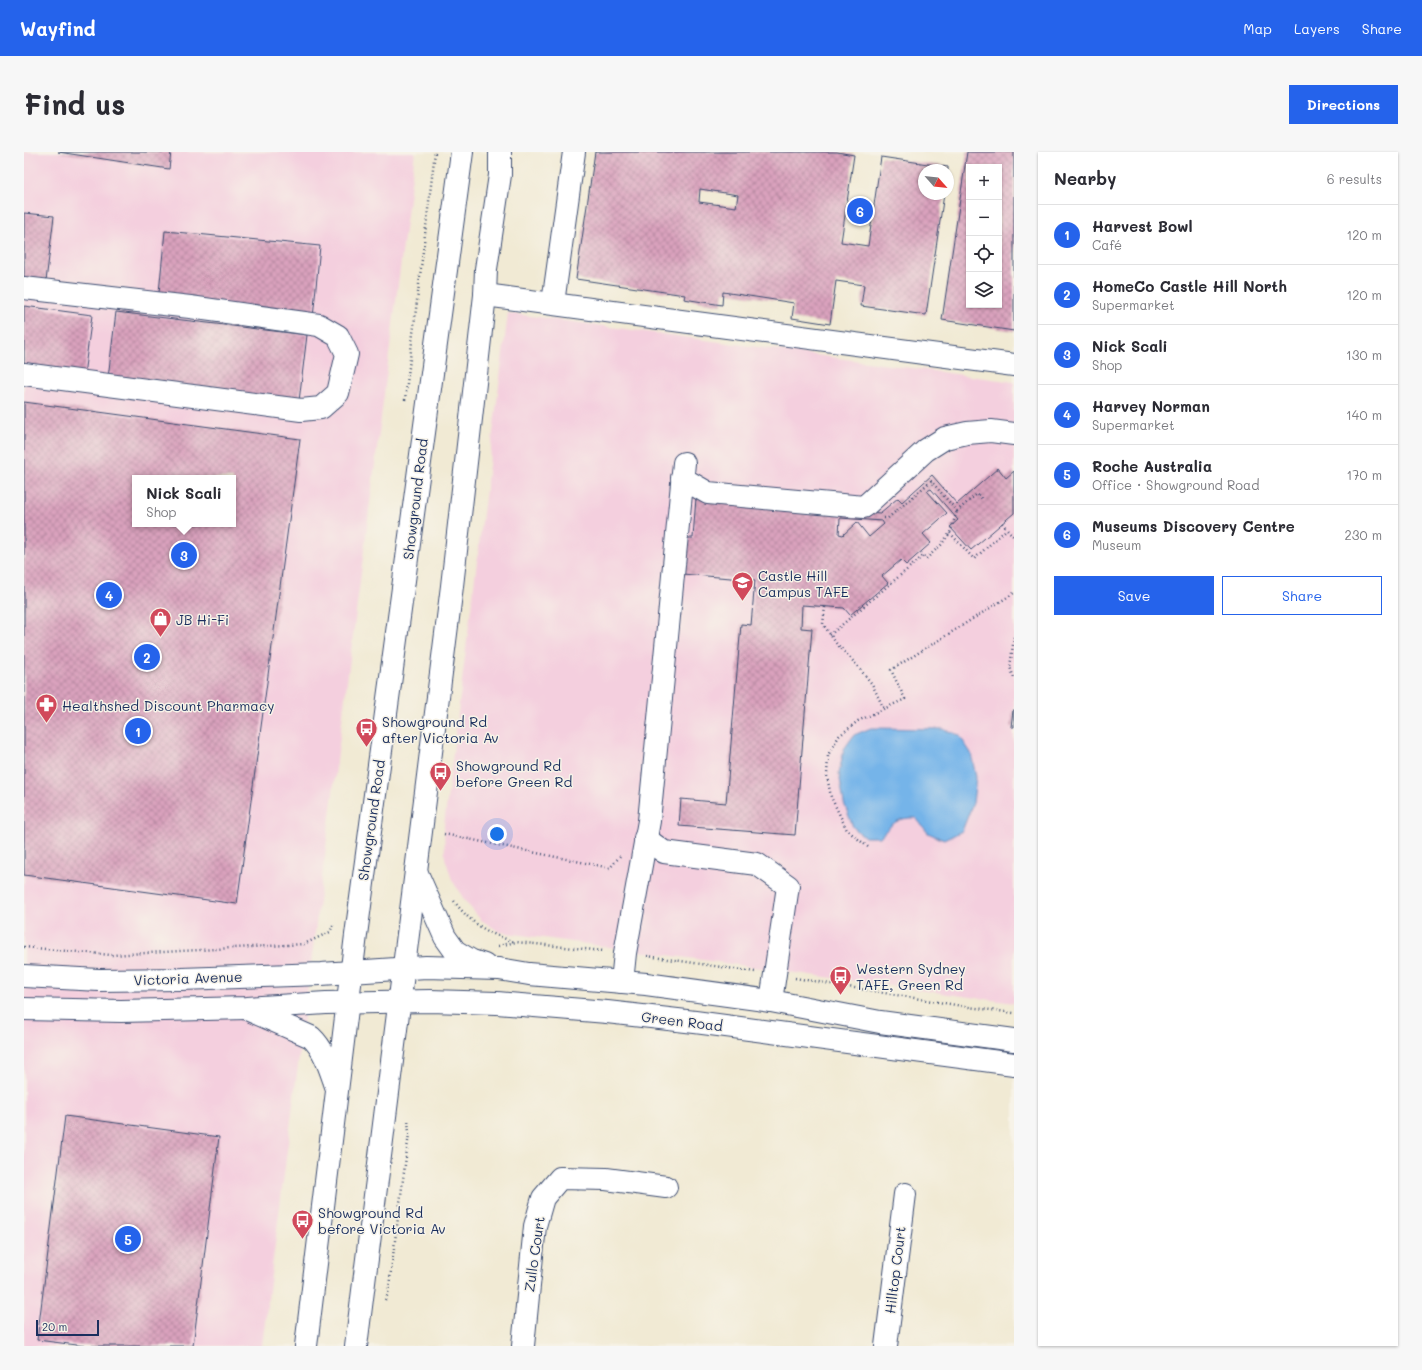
<!DOCTYPE html>
<meta charset="utf-8">
<style>
:root{--surface:#fff;--page:#f7f7f7;--text:#2b2b33;--muted:#7c7c81;--line:#e1e1e2;--accent:#2563eb}
body{margin:0;font-family:Mali,sans-serif;background:var(--page);color:var(--text)}
.controls{position:absolute;right:12px;top:12px;display:grid;overflow:hidden;border-radius:0px;box-shadow:0 1px 3px #0004}
.controls button{width:36px;height:36px;display:grid;place-items:center;padding:0;border:0;border-bottom:1px solid var(--line);background:var(--surface);color:var(--text);font:20px sans-serif}
.compass{position:absolute;left:894px;top:12px;width:36px;height:36px;border-radius:50%;background:var(--surface);box-shadow:0 1px 3px #0004;rotate:117deg}
.scale{position:absolute;left:12px;bottom:10px;width:63px;box-sizing:border-box;padding-left:4px;border:2px solid #1b2f5e;border-top:0;font-size:11px;line-height:14px;white-space:nowrap;color:#1b2f5e;-webkit-text-stroke:3px #f7f3e8;paint-order:stroke}
.you{position:absolute;left:473px;top:682px;width:14px;height:14px;margin:-10px;border:3px solid #fff;border-radius:50%;background:#1a73e8;box-shadow:0 0 0 6px #1a73e833}
.badge{display:grid;place-items:center;width:26px;height:26px;border-radius:50%;background:var(--accent);color:#fff;font-size:13px;font-weight:700}
.pin{position:absolute;translate:-50% -50%;border:2px solid #fff;box-shadow:0 1px 4px #0006}
.popup{position:absolute;left:108px;top:323px;width:104px;height:52px;box-sizing:border-box;display:grid;place-content:center;border-radius:0px;background:var(--surface);filter:drop-shadow(0 1px 3px #0005);font-size:13px;white-space:nowrap;color:var(--muted)}
.popup b{font-size:15px;color:var(--text)}
.popup::after{content:'';position:absolute;left:50%;top:100%;margin-left:-8px;border:8px solid transparent;border-top-color:var(--surface)}
.list{margin:0;padding:0;list-style:none}
h2{display:flex;justify-content:space-between;align-items:center;height:52px;margin:0;padding:0 16px;font-size:17px}
h2 small{font-size:13px;font-weight:400;color:var(--muted)}
.list li{display:grid;grid-template-columns:26px 1fr auto;gap:12px;align-items:center;box-sizing:border-box;height:60px;padding:0 16px;border-top:1px solid var(--line)}
.list b{display:block;font-size:15px;white-space:nowrap}
.list p{margin:0;font-size:13px;white-space:nowrap;color:var(--muted)}
.list em{font-size:13px;font-style:normal;color:var(--muted)}
.actions{display:flex;gap:8px;padding:12px 16px}
.actions a{flex:1;padding:9px 0;border:1px solid var(--accent);border-radius:0px;text-align:center;font-size:14px;color:var(--accent)}
.actions .main{background:var(--accent);color:#fff}
.icon{flex:none;width:22px;height:22px;fill:none;stroke:currentColor;stroke-width:2;stroke-linecap:round;stroke-linejoin:round}
.map{position:relative;flex:none;width:990px;height:1194px;overflow:hidden;border-radius:0px}
header{display:flex;align-items:center;gap:24px;box-sizing:border-box;height:56px;padding:0 20px;background:var(--accent);color:#fff}
header strong{font-size:19px}
nav{display:flex;gap:22px;margin-inline-start:auto;font-size:14px}
.intro{display:flex;align-items:center;justify-content:space-between;box-sizing:border-box;height:96px;padding:0 24px}
h1{margin:0;font-size:28px}
.button{padding:10px 18px;border-radius:0px;background:var(--accent);color:#fff;font-size:14px;font-weight:700}
main{display:flex;gap:24px;padding:0 24px}
aside{flex:1;background:var(--surface);border-radius:0px;box-shadow:0 1px 3px #0004}
.map>svg:first-child{display:block}
.built{fill:#f4cfde;fill-rule:evenodd}
.water{fill:#75b4e9;stroke:#4872a4}
.building{fill:url(#building-cross-hatch);fill-rule:evenodd}
.lines{fill:none;stroke-linecap:round;stroke-linejoin:round}
.minor-casing{stroke:#3b4b70;stroke-width:24}
.major-casing{stroke:#3b4b70;stroke-width:24}
.path{stroke:#3b4b70;stroke-width:2.5;stroke-dasharray:1 3;stroke-linecap:butt}
.minor{stroke:#fff;stroke-width:22}
.major{stroke:#fff;stroke-width:22}
.labels{text-anchor:middle;dominant-baseline:central;stroke-width:3;stroke-linejoin:round;paint-order:stroke}
.street-label{font-size:14px;fill:#1b2f5e;stroke:#f7f3e8}
.poi-label{font-size:14px;fill:#1b2f5e;stroke:#f7f3e8;text-anchor:start}
</style>
<header>
<strong>Wayfind</strong>
<nav><a>Map</a><a>Layers</a><a>Share</a></nav>
</header>
<div class="intro"><h1>Find us</h1><a class="button">Directions</a></div>
<main>
<div class="map">
<svg width="990" height="1194" viewBox="0 0 990 1194">
<defs>
<pattern id="building-cross-hatch" width="8" height="8" patternUnits="userSpaceOnUse"><rect width="8" height="8" fill="#daa2bd"/><path d="M0 0l8 8M0 8l8-8" fill="none" stroke="#b0849d"/></pattern>
</defs>
<rect width="100%" height="100%" fill="#f7f3e8"/>
<filter id="ink" filterUnits="userSpaceOnUse"><feTurbulence type="fractalNoise" baseFrequency=".025" numOctaves="2"/><feDisplacementMap in="SourceGraphic" scale="8" xChannelSelector="R" yChannelSelector="G"/><feConvolveMatrix kernelMatrix="1 2 1 2 8 2 1 2 1" color-interpolation-filters="sRGB"/></filter>
<filter id="wash" filterUnits="userSpaceOnUse"><feTurbulence type="fractalNoise" baseFrequency=".012" numOctaves="4" result="noise"/><feDisplacementMap in="SourceGraphic" scale="16" xChannelSelector="R" yChannelSelector="G"/><feGaussianBlur stdDeviation="0.9" result="paint"/><feColorMatrix in="noise" values="0 0 0 0 0 0 0 0 0 0 0 0 0 0 0 0 0 1.4 0 .05"/><feComposite in="paint" operator="in"/></filter>
<g filter="url(#wash)">
<rect width="100%" height="100%" fill="#f1ead4"/>
<g class="built">
<path d="M0,0h391l-153,1194h-238zM111,326h98v46h-98z"/>
<path d="M484,161l506,69v621l-514,-71 -19,-12 -16,-19 -13,-21 -7,-22 -1,-33z"/>
</g>
<path class="water" d="M847,576l72,1 16,6 12,18 5,24 -3,26 -11,28 -18,9 -16,-7 -12,-15c-19,-1 -24,6 -36,19h-15l-12,-10 -9,-24 -5,-30 5,-24 10,-14z"/>
<g id="blocks">
<g class="building">
<path d="M34,0h113l-2,17z"/>
<path d="M571,0h242l17,3 -13,87 27,4 13,-89 67,10v3h-24v24h20l-18,121 -65,-9 3,-21 -28,-4 -6,43 -38,-6 2,-15 -71,-11 -1,13 -38,-6 1,-4 -109,-16zM676,37l38,6 -2,12 -37,-5z"/>
<path d="M943,0h47v179l-72,-11zM945,15h30v138h-30z"/>
<path d="M0,61l30,3 -8,65 -22,-2z"/>
<path d="M141,79l155,15 -7,72 -155,-15z"/>
<path d="M0,154l68,9 -8,60 -60,-8z"/>
<path d="M92,160l191,23 -8,66 -191,-23z"/>
<path d="M0,250l276,37 -63,465 -213,-29zM111,326h98v46h-98z"/>
<path d="M974,316l8,10 8,-7v42l-43,37 -21,-23 8,-7 -27,-31 -4,2 20,22 -24,21 8,9 -25,22 -5,-5 -19,16 6,7 -38,32 -6,-7 -42,-3 -1,23 11,1 -17,206 -116,-9 2,-27 45,4 15,-179 10,1 4,-45 -73,-6 3,-36h8l3,-40 184,15 18,-15 4,4 30,-27 25,29zM816,366l42,3 2,3 -15,13 -12,-15 -14,13 -4,-1z"/>
<path d="M989,558h1v17h-3z"/>
<path d="M41,964l154,21 -26,209h-108l-48,-6z"/>
</g>
</g>
</g>
<g filter="url(#ink)">
<use href="#blocks" fill-opacity="0" stroke="#3b4b70" stroke-width="1"/>
<g class="lines">
<defs>
<g id="minor">
<path d="M0,136l166,19 129,18 19,11 9,18 -9,39 -17,15 -20,2 -277,-36"/>
<path d="M461,143l529,70"/>
<path d="M529,151l21,-151"/>
<path d="M658,326l26,15 156,14 62,-57 19,-12 22,-5 24,-2 23,3"/>
<path d="M621,686l19,14 93,12 31,22 -17,115"/>
<path d="M598,830l3,-29 24,-132 35,-358"/>
<path d="M499,1194l12,-120 8,-28 17,-20 46,1 60,8"/>
<path d="M862,1194l19,-152"/>
</g>
<g id="major">
<path d="M392,719l29,66 10,14 17,10 12,4"/>
<path d="M0,824l75,4 82,-1 140,-5 105,-7 73,2 30,5 117,10 125,17 109,21 134,18"/>
<path d="M0,857l97,2 126,-3 79,-5 104,-2 67,2 110,9 88,10 319,42"/>
<path d="M225,858l62,27c14,13 19,32 25,49"/>
<path d="M282,1194l50,-411 106,-783"/>
<path d="M332,1194l96,-760 33,-291 1,-26 14,-94v-23"/>
</g>
</defs>
<use href="#minor" class="minor-casing"/>
<use href="#major" class="major-casing"/>
<g class="path">
<path d="M381,248l30,-248"/>
<path d="M860,366h4l43,-37 26,30 20,-17 5,5"/>
<path d="M978,371l12,14"/>
<path d="M926,381l24,26 33,-30"/>
<path d="M897,401l5,6 15,-14 9,-12 7,-22"/>
<path d="M801,455l-2,17 13,19 18,19 18,22 12,25"/>
<path d="M806,483l93,-79"/>
<path d="M990,485l-4,30 4,11"/>
<path d="M420,682l166,34 10,-12"/>
<path d="M844,695l-21,-17 -16,-33 -4,-21 1,-21 11,-19 19,-15 47,-22 -14,-29 123,-77"/>
<path d="M430,749c17,23 35,33 61,41"/>
<path d="M474,794l18,-4 88,9"/>
<path d="M0,795l87,8 193,-11 26,-12 4,-9"/>
<path d="M623,804l108,16"/>
<path d="M771,826l173,29 46,6"/>
<path d="M361,1148l3,-6 21,-160 -1,-15"/>
</g>
<use href="#minor" class="minor"/>
<use href="#major" class="major"/>
</g>
</g>
<defs>
<symbol id="university-pin" viewBox="-11 -11 22 30"><path d="M0 17L-7.5 6A9.5 9.5 0 1 1 7.5 6Z" fill="#d1495b" stroke="#f7f3e8"/><path d="M0-5L7-2L0 1L-7-2ZM-4 1L0 2.5L4 1V4Q0 6-4 4Z" fill="#fff"/></symbol>
<symbol id="shop-pin" viewBox="-11 -11 22 30"><path d="M0 17L-7.5 6A9.5 9.5 0 1 1 7.5 6Z" fill="#d1495b" stroke="#f7f3e8"/><path d="M-5-2.5h2.3a2.7 3.5 0 0 1 5.4 0H5L5.5 6h-11ZM-1.5-2.5h3a1.5 2.3 0 0 0-3 0Z" fill="#fff"/></symbol>
<symbol id="pharmacy-pin" viewBox="-11 -11 22 30"><path d="M0 17L-7.5 6A9.5 9.5 0 1 1 7.5 6Z" fill="#d1495b" stroke="#f7f3e8"/><path d="M-2-6h4v4h4v4h-4v4h-4v-4h-4v-4h4Z" fill="#fff"/></symbol>
<symbol id="bus-pin" viewBox="-11 -11 22 30"><path d="M0 17L-7.5 6A9.5 9.5 0 1 1 7.5 6Z" fill="#d1495b" stroke="#f7f3e8"/><path d="M-5-6H5V4H4V6H2V4H-2V6H-4V4H-5ZM-3.5-4V0h7V-4ZM-3.5 1.2v1.5H-2V1.2ZM2 1.2v1.5H3.5V1.2Z" fill="#fff"/></symbol>
</defs>
<g fill-rule="evenodd">
<use href="#university-pin" x="706" y="418" width="25" height="34"/>
<use href="#shop-pin" x="124" y="454" width="25" height="34"/>
<use href="#pharmacy-pin" x="10" y="540" width="25" height="34"/>
<use href="#bus-pin" x="330" y="564" width="25" height="34"/>
<use href="#bus-pin" x="404" y="608" width="25" height="34"/>
<use href="#bus-pin" x="804" y="812" width="25" height="34"/>
<use href="#bus-pin" x="266" y="1056" width="25" height="34"/>
</g>
<g class="labels">
<g class="street-label">
<text transform="translate(391 347) rotate(-83)">Showground Road</text>
<text transform="translate(347 668) rotate(-82)">Showground Road</text>
<text transform="translate(164 826) rotate(-2)">Victoria Avenue</text>
<text transform="translate(658 869) rotate(7)">Green Road</text>
<text transform="translate(510 1102) rotate(-82)">Zullo Court</text>
<text transform="translate(871 1118) rotate(-83)">Hilltop Court</text>
</g>
<g class="poi-label">
<text x="734" y="423">Castle Hill<tspan x="734" dy="16">Campus TAFE</tspan></text>
<text x="152" y="467">JB Hi-Fi</text>
<text x="38" y="553">Healthshed Discount Pharmacy</text>
<text x="358" y="569">Showground Rd<tspan x="358" dy="16">after Victoria Av</tspan></text>
<text x="432" y="613">Showground Rd<tspan x="432" dy="16">before Green Rd</tspan></text>
<text x="832" y="816">Western Sydney<tspan x="832" dy="16">TAFE, Green Rd</tspan></text>
<text x="294" y="1060">Showground Rd<tspan x="294" dy="16">before Victoria Av</tspan></text>
</g>
</g>
</svg>
<div class="controls">
<button>+</button>
<button>−</button>
<button><svg class="icon" aria-label="locate" viewBox="0 0 24 24"><circle cx="12" cy="12" r="6"/><path d="M12 2v4M12 18v4M2 12h4M18 12h4"/></svg></button>
<button><svg class="icon" aria-label="layers" viewBox="0 0 24 24"><path d="M12 4l9 5-9 5-9-5zM3 14l9 5 9-5"/></svg></button>
</div>
<svg class="compass" viewBox="-18 -18 36 36"><path d="M0-13l5 13h-10z" fill="#e53935"/><path d="M0 13l5-13h-10z" fill="#7c7c81"/></svg>
<div class="scale">20 m</div>
<div class="you"></div>
<div class="pin badge" style="left:114px;top:579px">1</div>
<div class="pin badge" style="left:123px;top:505px">2</div>
<div class="pin badge" style="left:160px;top:403px">3</div>
<div class="popup"><b>Nick Scali</b>Shop</div>
<div class="pin badge" style="left:85px;top:443px">4</div>
<div class="pin badge" style="left:104px;top:1087px">5</div>
<div class="pin badge" style="left:836px;top:59px">6</div>
</div>
<aside>
<h2>Nearby<small>6 results</small></h2>
<ul class="list">
<li><span class="badge">1</span><div><b>Harvest Bowl</b><p>Café</p></div><em>120 m</em></li>
<li><span class="badge">2</span><div><b>HomeCo Castle Hill North</b><p>Supermarket</p></div><em>120 m</em></li>
<li><span class="badge">3</span><div><b>Nick Scali</b><p>Shop</p></div><em>130 m</em></li>
<li><span class="badge">4</span><div><b>Harvey Norman</b><p>Supermarket</p></div><em>140 m</em></li>
<li><span class="badge">5</span><div><b>Roche Australia</b><p>Office · Showground Road</p></div><em>170 m</em></li>
<li><span class="badge">6</span><div><b>Museums Discovery Centre</b><p>Museum</p></div><em>230 m</em></li>
</ul>
<div class="actions"><a class="main">Save</a><a>Share</a></div>
</aside>
</main>
